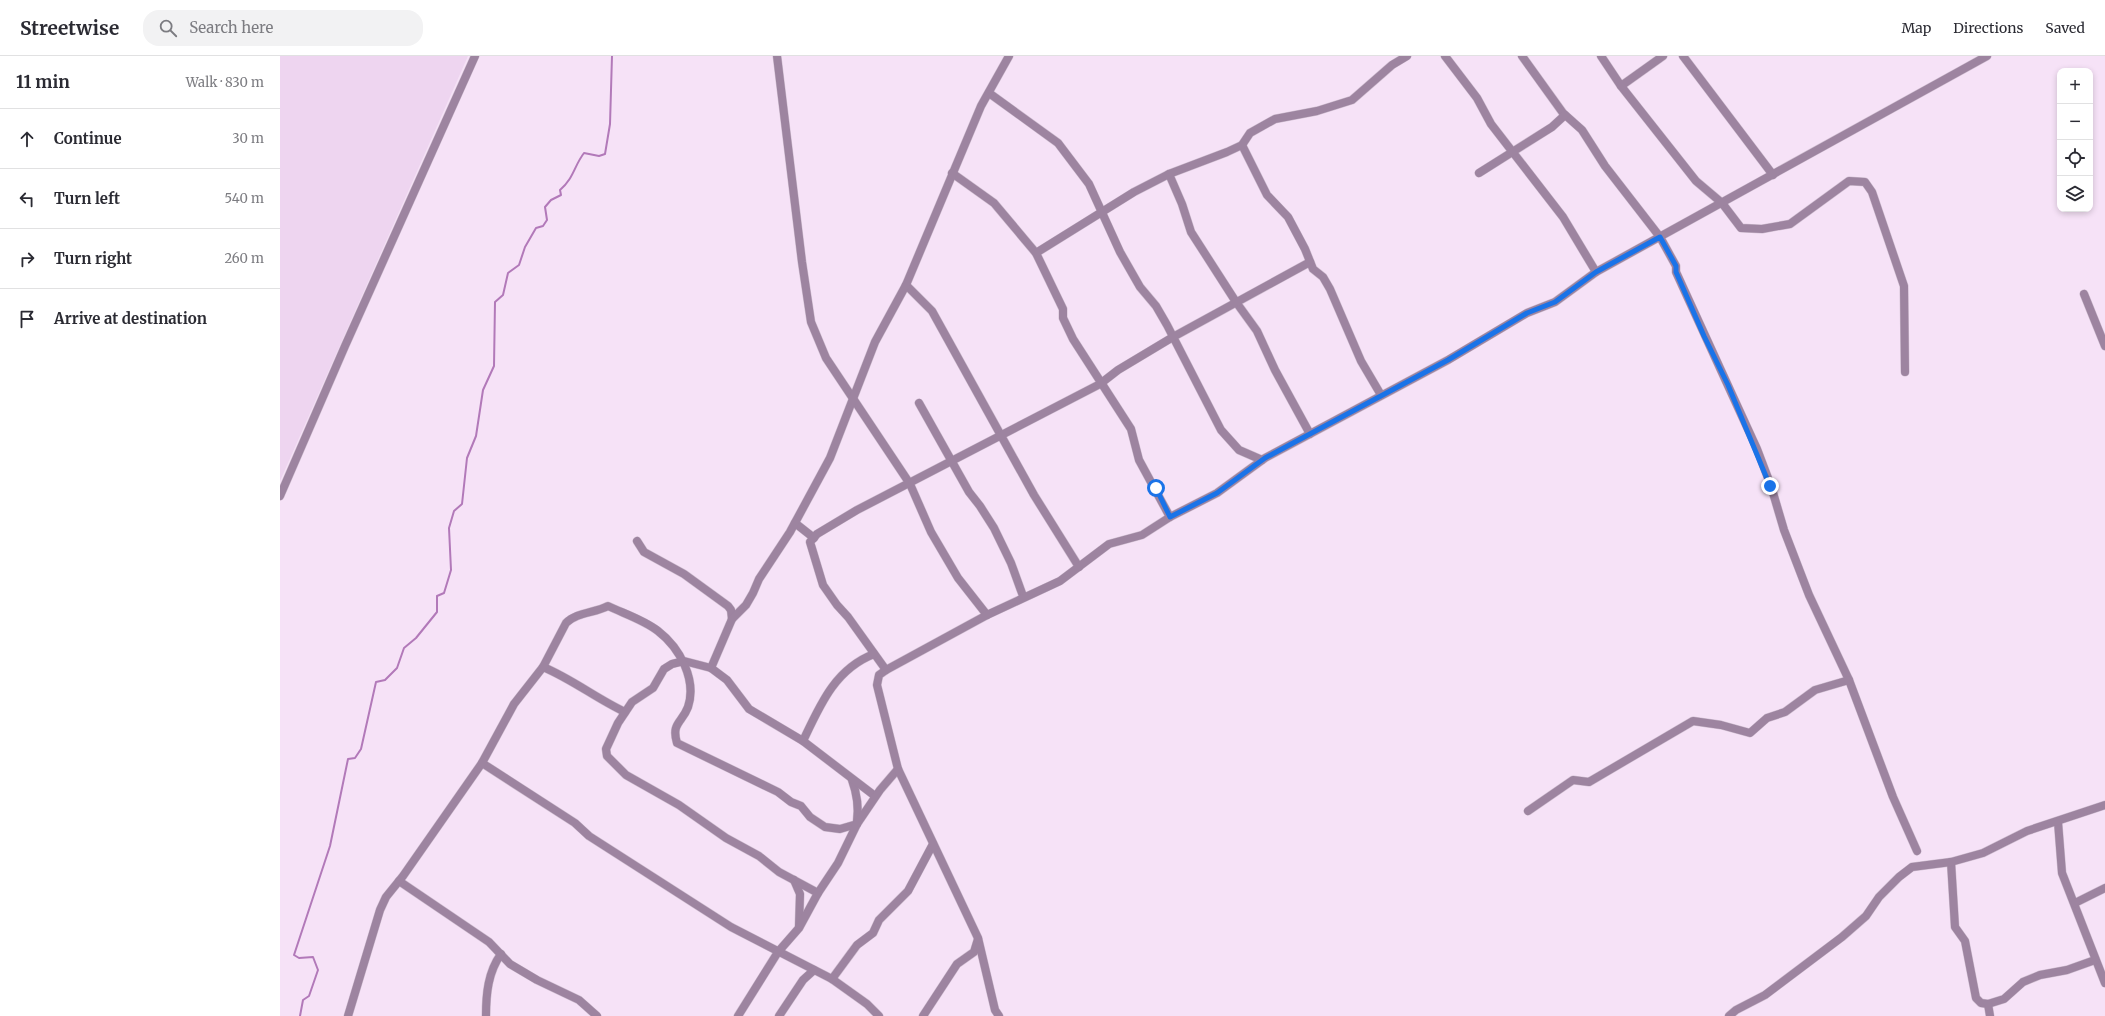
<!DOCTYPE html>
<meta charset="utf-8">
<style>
:root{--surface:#fff;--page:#f2f2f3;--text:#2b2b33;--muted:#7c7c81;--line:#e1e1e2}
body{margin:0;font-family:Merriweather,serif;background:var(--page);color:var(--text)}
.controls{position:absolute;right:12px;top:12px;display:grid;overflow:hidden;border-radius:8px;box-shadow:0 2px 6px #0003}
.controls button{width:36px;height:36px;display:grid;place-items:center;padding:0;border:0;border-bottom:1px solid var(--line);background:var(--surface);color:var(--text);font:20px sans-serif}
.stop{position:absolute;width:12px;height:12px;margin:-9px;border:3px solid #1a73e8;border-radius:50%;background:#fff}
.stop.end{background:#1a73e8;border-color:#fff;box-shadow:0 1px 4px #0008}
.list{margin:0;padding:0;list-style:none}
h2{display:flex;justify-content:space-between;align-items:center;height:52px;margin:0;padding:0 16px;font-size:17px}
h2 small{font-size:13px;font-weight:400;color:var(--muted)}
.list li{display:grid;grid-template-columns:26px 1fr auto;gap:12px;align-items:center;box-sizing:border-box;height:60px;padding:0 16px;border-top:1px solid var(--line)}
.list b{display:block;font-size:15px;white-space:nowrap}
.list em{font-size:13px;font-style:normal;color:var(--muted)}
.icon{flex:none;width:22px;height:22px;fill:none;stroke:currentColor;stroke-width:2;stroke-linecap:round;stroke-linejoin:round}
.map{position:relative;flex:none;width:1825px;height:960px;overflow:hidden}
header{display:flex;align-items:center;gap:24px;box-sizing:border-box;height:56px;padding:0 20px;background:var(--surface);border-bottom:1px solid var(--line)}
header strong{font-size:19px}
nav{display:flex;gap:22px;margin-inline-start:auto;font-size:14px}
.search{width:280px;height:36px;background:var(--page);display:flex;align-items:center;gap:10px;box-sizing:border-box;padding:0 14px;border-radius:16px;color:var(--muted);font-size:15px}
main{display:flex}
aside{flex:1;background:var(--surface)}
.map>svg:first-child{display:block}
.built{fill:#eed5f0}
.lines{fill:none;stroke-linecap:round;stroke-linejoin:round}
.stream{stroke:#b279b9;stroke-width:2}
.street-casing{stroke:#d1c0d2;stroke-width:9}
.street{stroke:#9d84a0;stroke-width:8}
.route{stroke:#1a73e8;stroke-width:5}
</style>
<header>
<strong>Streetwise</strong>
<div class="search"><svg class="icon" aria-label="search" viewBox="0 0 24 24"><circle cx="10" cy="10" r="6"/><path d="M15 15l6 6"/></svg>Search here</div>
<nav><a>Map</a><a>Directions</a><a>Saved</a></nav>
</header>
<main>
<aside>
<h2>11 min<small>Walk · 830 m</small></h2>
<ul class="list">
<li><svg class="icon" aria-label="ahead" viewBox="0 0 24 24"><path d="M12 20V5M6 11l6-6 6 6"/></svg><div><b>Continue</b></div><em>30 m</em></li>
<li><svg class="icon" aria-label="left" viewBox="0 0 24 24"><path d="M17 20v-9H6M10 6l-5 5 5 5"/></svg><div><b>Turn left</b></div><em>540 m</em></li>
<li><svg class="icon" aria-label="right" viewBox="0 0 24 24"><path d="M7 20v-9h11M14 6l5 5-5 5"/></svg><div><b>Turn right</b></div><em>260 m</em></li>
<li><svg class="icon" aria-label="arrive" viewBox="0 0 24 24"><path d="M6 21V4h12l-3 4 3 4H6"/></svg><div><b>Arrive at destination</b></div></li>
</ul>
</aside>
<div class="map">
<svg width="1825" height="960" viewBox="0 0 1825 960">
<rect width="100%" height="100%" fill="#f6e2f7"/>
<path class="built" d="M0,0h188l-188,425z"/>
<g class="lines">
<path class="stream" d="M20,960l3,-16 6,-4 9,-26 -5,-13 -14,1 -5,-3 36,-109 18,-87 7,-1 6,-9 15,-67 9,-2 12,-12 7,-20 12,-10 21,-26v-16l7,-3 7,-23 -2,-42 5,-17 8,-7 5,-46 9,-22 7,-46 11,-24 1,-64 8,-7 5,-22 11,-8 6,-18 11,-19 7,-2 4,-6 -2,-13 6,-7 10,-5 -1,-5c14,-12 14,-24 24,-37l15,3 6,-2 5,-30 2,-68"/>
<defs>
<g id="street">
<path d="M497,0l25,206 9,60 15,36 84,126 21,48 27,46 29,37"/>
<path d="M1165,0l32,42 14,26 72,93 33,55"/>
<path d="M1242,0l41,57 19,17 23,36 55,71 16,29v6l81,177 14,37 13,44 25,65 40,85 44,117 24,54"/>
<path d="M1321,0l20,30 75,95 26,22 19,25 21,1 28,-5 59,-43 16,1 7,10 32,94 1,86"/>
<path d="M1403,0l90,119"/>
<path d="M1341,30l42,-30"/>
<path d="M709,37l69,50 31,41 31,68 20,35 16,19 11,19 54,105 18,20 23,10"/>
<path d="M962,89l25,50 21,22 17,32 8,20 10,8 7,12 31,72 20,34"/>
<path d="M672,117l42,30 42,50 27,56v9l10,21 58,90 8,31 31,57"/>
<path d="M1199,117l73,-46 13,-12"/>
<path d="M889,118l13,30 9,28 45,70 21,29 18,39 35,64"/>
<path d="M756,197l98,-61 35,-18 58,-22 15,-7 8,-12 25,-14 42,-8 35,-11 40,-35 15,-9"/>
<path d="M626,229l26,26 102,184 45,72"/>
<path d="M1804,238l21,52"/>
<path d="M639,347l50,89 11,14 14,22 17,35 12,33"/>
<path d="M0,440l65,-150 130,-290"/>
<path d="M515,467l19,15"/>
<path d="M357,485l7,11 40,22 44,32 3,4 1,9 -21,49"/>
<path d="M452,563l14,-14 7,-12 6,-14 31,-47 40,-74 45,-116 31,-57 75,-179 28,-50"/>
<path d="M263,611c29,12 54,32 82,45"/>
<path d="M606,614l-38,-53 -11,-12 -14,-20 -13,-43 7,-8 40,-24 243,-126 18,-14 55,-33 137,-75"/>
<path d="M523,685c17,-36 32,-72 71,-87"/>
<path d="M202,707l93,60 14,13 142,91 101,52 35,25 12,12"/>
<path d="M572,724c5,14 7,27 5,41"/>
<path d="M1248,755l45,-31 16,2 104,-61 28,4 29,8 17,-15 18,-6 30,-22 34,-10"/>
<path d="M1778,766l4,51 43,110"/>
<path d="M1671,806l4,65 10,14 11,57 5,5 7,1 16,-5 19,-17 17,-7 27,-5 28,-10"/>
<path d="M514,824l6,14 -1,32"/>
<path d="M119,825l90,61 21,22 27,16 42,20 18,16"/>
<path d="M538,837l-39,-21 -20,-16 -33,-18 -47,-33 -53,-30 -19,-19 -1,-7 12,-26 14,-21 21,-14 11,-19 8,-5 12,-3 27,7 16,12 22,29 54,32 72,55"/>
<path d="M1795,847l30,-15"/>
<path d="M552,923l25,-34 16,-12 6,-13 29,-29 25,-47"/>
<path d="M1708,948l2,12"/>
<path d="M68,960l32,-106 6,-13 17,-21 79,-113 32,-59 29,-37 23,-44c11,-11 29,-10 42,-17 17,8 36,14 50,25 22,17 39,49 30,76 -6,16 -17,16 -11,36l101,49 13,10 10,4 9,11 15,10 15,2 17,-5"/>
<path d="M206,960c0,-22 2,-44 15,-62"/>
<path d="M458,960l40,-64 21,-24 19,-35 20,-30 19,-39 23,-34 18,-21"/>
<path d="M499,960l24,-36 11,-10"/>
<path d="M643,960l34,-52 17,-12 4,-13"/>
<path d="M719,960l-4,-6 -17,-72 -80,-169 -21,-84 2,-10 7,-5 101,-55 73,-34 49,-37 33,-9 28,-18 47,-24 48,-35 183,-98 79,-47 28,-11 41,-30 391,-216"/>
<path d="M1449,960l7,-6 29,-15 77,-58 24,-21 13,-19 20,-20 13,-10 39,-5 32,-9 44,-22 78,-26"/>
</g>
</defs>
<use href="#street" class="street-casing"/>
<use href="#street" class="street"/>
</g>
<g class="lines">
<path class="route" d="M876,432l14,29 47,-24 48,-35 183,-98 79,-47 28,-11 41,-30 64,-35 16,29v6l28,64 24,49 42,101"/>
</g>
</svg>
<div class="controls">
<button>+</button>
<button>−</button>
<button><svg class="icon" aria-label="locate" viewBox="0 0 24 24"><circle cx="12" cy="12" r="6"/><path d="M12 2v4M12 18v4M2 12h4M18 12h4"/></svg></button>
<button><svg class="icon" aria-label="layers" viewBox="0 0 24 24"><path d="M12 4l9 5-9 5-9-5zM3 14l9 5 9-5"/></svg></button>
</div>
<div class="stop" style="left:876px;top:432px"></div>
<div class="stop end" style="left:1490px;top:430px"></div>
</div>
</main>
